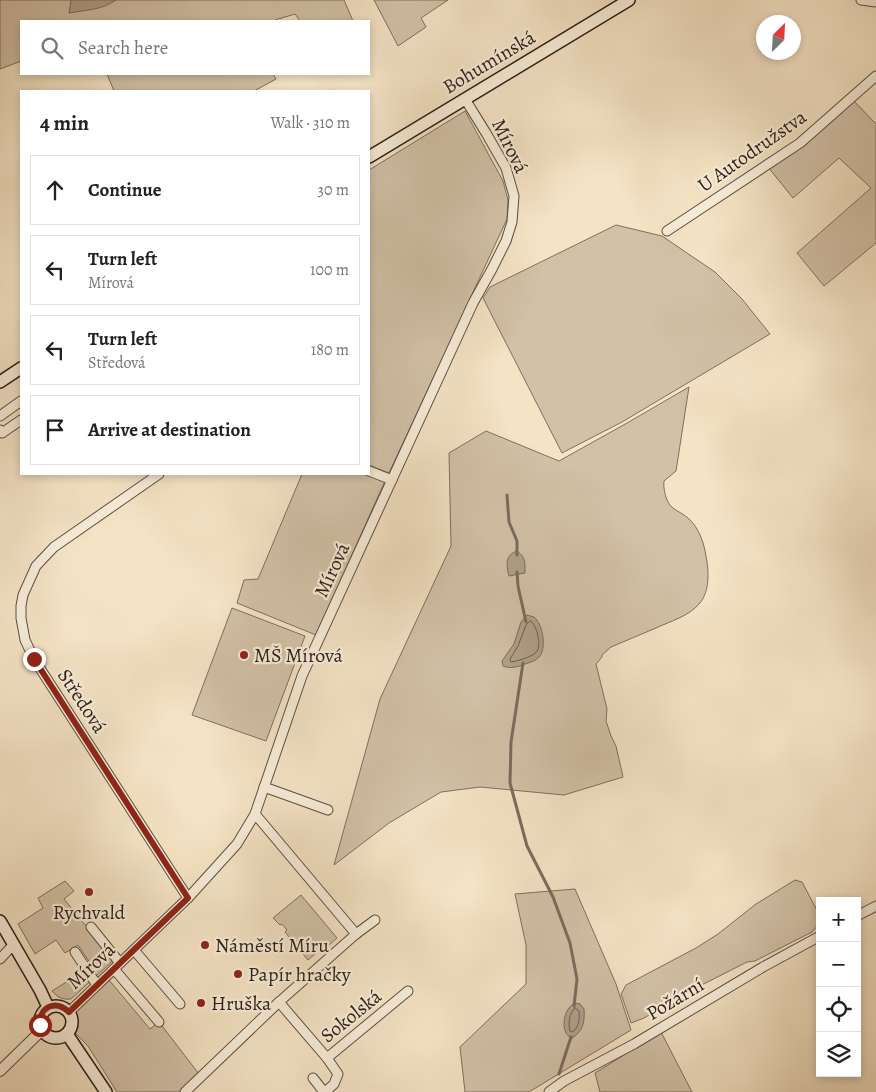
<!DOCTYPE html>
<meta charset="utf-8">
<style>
:root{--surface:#fff;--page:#f2f2f2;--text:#222;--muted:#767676;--line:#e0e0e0}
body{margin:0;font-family:Alegreya,serif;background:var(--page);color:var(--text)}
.controls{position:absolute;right:15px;bottom:15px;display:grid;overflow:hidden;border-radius:0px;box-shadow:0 2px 8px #0003}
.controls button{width:45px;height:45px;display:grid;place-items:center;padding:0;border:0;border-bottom:1px solid var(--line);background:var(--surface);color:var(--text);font:25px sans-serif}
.compass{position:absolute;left:756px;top:15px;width:45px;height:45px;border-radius:50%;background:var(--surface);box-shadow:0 2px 8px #0003;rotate:24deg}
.stop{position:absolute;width:15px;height:15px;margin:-11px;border:4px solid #8f2418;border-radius:50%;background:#fff}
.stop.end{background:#8f2418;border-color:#fff;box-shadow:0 1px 5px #0008}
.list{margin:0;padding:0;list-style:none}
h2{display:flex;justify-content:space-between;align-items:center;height:65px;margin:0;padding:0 20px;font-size:21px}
h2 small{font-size:16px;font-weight:400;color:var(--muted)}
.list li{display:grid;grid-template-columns:32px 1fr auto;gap:15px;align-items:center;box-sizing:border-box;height:70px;margin:0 10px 10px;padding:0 10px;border:1px solid var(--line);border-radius:0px}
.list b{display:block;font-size:19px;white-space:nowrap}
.list p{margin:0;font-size:16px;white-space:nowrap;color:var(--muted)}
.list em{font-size:16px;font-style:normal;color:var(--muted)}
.icon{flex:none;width:28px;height:28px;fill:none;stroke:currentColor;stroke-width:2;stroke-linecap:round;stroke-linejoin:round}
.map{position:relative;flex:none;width:876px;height:1092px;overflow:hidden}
.search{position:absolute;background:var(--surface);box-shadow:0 2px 8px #0003;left:20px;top:20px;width:350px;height:55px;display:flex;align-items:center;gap:12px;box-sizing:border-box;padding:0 18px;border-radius:0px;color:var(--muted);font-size:19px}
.panel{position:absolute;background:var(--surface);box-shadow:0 2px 8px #0003;left:20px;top:90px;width:350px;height:385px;border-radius:0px}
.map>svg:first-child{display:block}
.green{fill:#d2c1a7;stroke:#7e6f5f}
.water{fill:#b0a08a;stroke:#7b6c5c}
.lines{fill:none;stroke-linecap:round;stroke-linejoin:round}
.shore{stroke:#6e5e50;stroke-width:1}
.stream{stroke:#7b6c5c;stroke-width:3}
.minor-casing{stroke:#5d4e42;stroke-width:11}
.tertiary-casing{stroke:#5d4e42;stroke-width:12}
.secondary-casing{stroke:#2b1d17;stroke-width:14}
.minor{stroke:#f8edd9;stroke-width:9}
.tertiary{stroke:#f8edd9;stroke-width:10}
.secondary{stroke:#f8edd9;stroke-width:11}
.route{stroke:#8f2418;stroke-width:6}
.poi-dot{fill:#8f2418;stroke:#f8edd9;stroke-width:2}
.labels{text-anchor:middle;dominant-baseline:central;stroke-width:4.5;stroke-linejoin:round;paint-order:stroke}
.street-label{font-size:20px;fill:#2b1d17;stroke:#f8edd9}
.poi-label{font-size:20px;fill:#2b1d17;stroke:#f8edd9;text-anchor:start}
</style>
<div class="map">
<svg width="876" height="1092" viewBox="0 0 876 1092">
<rect width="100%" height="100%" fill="#f4e3c5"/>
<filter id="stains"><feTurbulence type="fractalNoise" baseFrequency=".004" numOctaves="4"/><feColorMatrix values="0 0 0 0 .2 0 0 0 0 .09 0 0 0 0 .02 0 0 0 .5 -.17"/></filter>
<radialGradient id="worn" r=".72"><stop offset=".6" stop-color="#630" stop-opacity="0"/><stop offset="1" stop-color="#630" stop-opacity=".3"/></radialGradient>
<g class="green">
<path d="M0,0h344l9,21h-53l-5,-7 -20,6v1h-254v40l-21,8z"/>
<path d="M374,0h74l-27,18 5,9 -28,19z"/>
<path d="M107,74h166l3,5 -22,12h-140z"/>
<path d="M853,100l23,24v119l-52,43 -27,-33 74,-65 -32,-30 -46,40 -25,-31z"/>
<path d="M465,111l38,70 5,19 -1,19 -118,254 -20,-8v-295z"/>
<path d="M616,225l46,11 53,36 27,27 28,35 -148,88 -60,31 -79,-155 7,-11z"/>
<path d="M689,387l-13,84 -12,10c-1,8 2,22 9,27 5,4 11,6 16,11 10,9 15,24 17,37 3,15 4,36 -7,48 -10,12 -28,17 -43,24 -15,6 -30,13 -45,19l-9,8v2l-6,7 11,45 -1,12 5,15 5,10 7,31 -59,18 -84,-8 -39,5 -52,31 -55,42 46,-166 71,-153 -2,-93 37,-22 73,30 68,-38z"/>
<path d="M302,474h65l18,7 -69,154 -79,-32 7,-23 14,-1z"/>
<path d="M232,608l73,28 -39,105 -74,-26z"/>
<path d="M795,880l7,2 18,34v7l-8,9 -57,29 -8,1 -67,34 -36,22 -13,5 -10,-29 5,-9 70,-37 22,-14 38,-30z"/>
<path d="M65,881l9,10 -10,8 22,27 2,-2 28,34 -45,41c-10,1 -13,-2 -19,-8l27,-17 3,6 13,-10 -17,-25 -13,8 -9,-13 -21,14 -17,-30 25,-16 -5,-10z"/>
<path d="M575,889l41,95 15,46 -102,62h-64l-5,-45 66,-63v-39l-11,-51z"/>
<path d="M301,895l36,43 -9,8h-4l-16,14 -23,-28 2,-2 -5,-6 -2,1 -7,-7z"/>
<path d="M109,980l41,49 9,-7 40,52 -20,18h-62l-29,-46 -13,-13 3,-12 -3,-9z"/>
<path d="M661,1032l31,60h-92l-5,-19z"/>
</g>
<g class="water">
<path d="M71,0h45c-14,10 -30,10 -47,13z"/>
<path d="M517,551c9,7 8,11 8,22l-16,3c-3,-11 -4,-21 8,-25z"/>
<path d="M527,615c3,1 4,1 7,2 9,7 13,32 5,40 -3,4 -9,5 -14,7 -7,3 -15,5 -22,2l-1,-5 12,-17 7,-22z"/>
<path d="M575,1003l5,1 4,5c1,14 -1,22 -13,30 -1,-1 -4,-5 -5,-6 -5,-10 0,-26 9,-30z"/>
</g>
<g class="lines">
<g class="shore">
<path d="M531,621c4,5 6,9 7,15 2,13 1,17 -12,22 -5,2 -10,3 -15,4l-1,-3 8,-13 8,-21 3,-3z"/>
<path d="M575,1008l4,3c1,7 0,17 -7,21l-2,-1c-2,-7 -1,-18 5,-23z"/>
</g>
<g class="stream">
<path d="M507,495l2,27 8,19v14"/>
<path d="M517,572l1,14 8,36"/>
<path d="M523,663l-12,79 -1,41 17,63 26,51 17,46 7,36 -3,27"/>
<path d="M559,1074l12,-37"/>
</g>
<defs>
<g id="minor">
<path d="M861,0l15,2"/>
<path d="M667,231l133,-88 76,-67"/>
<path d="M0,416l21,-15"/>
<path d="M0,430l2,3 19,-13"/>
<path d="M369,471l23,9"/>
<path d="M159,474l-105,73 -18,19 -13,29 -2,11v12l4,22 9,19 154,239"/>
<path d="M264,787l64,23"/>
<path d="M255,814l101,120"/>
<path d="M857,916l19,-10"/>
<path d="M91,927l29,36"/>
<path d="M134,950l46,54"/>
<path d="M75,952l22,33"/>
<path d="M0,959l14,-15"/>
<path d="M114,969l45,53"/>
<path d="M279,1002l48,56 81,-67"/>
<path d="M69,1012l119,-114 49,-54 18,-30 47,-138 171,-373 19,-34 14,-28 6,-19 2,-26 -8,-28 -20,-35 -21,-34"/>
<path d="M313,1078l11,14"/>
<path d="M185,1092l94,-90 77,-68 19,-14"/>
<path d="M325,1092l9,-8 4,-10 -11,-16"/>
<path d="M549,1092l15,-11 70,-37 129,-77 57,-31"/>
</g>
<path id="tertiary" d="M0,1071l42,-41"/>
<g id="secondary">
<path d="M369,157l260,-157"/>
<path d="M0,382l21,-14"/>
<path d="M0,921l40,69 8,17"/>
<circle cx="56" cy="1022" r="16"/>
<path d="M67,1034l39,58"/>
</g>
</defs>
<use href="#minor" class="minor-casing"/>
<use href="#tertiary" class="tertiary-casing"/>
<use href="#secondary" class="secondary-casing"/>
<use href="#minor" class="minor"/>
<use href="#tertiary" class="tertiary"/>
<use href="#secondary" class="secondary"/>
</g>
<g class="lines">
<path class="route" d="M34,659l154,239 -119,114c-14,-13 -30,-5 -29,13"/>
</g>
<g class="poi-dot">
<circle cx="244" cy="655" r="5"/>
<circle cx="89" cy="892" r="5"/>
<circle cx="205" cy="945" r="5"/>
<circle cx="238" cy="974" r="5"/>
<circle cx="201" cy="1003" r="5"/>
</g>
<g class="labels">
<g class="street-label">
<text transform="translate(489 62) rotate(-31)">Bohumínská</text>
<text transform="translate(510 146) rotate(64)">Mírová</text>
<text transform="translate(752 151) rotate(-35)">U Autodružstva</text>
<text transform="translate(332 570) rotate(-65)">Mírová</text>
<text transform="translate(82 701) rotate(57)">Středová</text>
<text transform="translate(91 966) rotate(-43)">Mírová</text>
<text transform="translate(675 999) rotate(-31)">Požární</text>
<text transform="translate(351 1016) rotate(-39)">Sokolská</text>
</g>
<g class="poi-label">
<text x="254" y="655">MŠ Mírová</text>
<text x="89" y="912" text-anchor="middle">Rychvald</text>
<text x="215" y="945">Náměstí Míru</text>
<text x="248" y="974">Papír hračky</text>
<text x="211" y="1003">Hruška</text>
</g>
</g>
<rect width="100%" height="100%" filter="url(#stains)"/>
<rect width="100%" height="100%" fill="url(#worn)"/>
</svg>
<div class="controls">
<button>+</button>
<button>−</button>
<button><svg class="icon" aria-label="locate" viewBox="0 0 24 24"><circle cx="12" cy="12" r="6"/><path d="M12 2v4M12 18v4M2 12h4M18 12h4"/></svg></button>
<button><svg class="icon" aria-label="layers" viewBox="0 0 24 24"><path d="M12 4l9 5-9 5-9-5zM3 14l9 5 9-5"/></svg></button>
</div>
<svg class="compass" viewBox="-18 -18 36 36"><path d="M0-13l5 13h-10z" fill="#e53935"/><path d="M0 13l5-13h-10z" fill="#767676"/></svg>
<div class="stop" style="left:40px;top:1025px"></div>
<div class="stop end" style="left:34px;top:659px"></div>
<div class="search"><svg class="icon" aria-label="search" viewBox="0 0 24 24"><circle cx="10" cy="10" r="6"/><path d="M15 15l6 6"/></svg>Search here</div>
<section class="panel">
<h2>4 min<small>Walk · 310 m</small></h2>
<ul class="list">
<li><svg class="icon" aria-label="ahead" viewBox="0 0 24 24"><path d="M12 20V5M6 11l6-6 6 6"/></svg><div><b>Continue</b></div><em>30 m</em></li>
<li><svg class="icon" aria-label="left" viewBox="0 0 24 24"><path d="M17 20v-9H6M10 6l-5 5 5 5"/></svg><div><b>Turn left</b><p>Mírová</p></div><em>100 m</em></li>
<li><svg class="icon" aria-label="left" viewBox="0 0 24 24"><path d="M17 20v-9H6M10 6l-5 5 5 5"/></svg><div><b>Turn left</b><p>Středová</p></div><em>180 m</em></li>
<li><svg class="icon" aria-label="arrive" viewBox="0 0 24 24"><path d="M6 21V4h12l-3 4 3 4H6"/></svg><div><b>Arrive at destination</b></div></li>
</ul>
</section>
</div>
